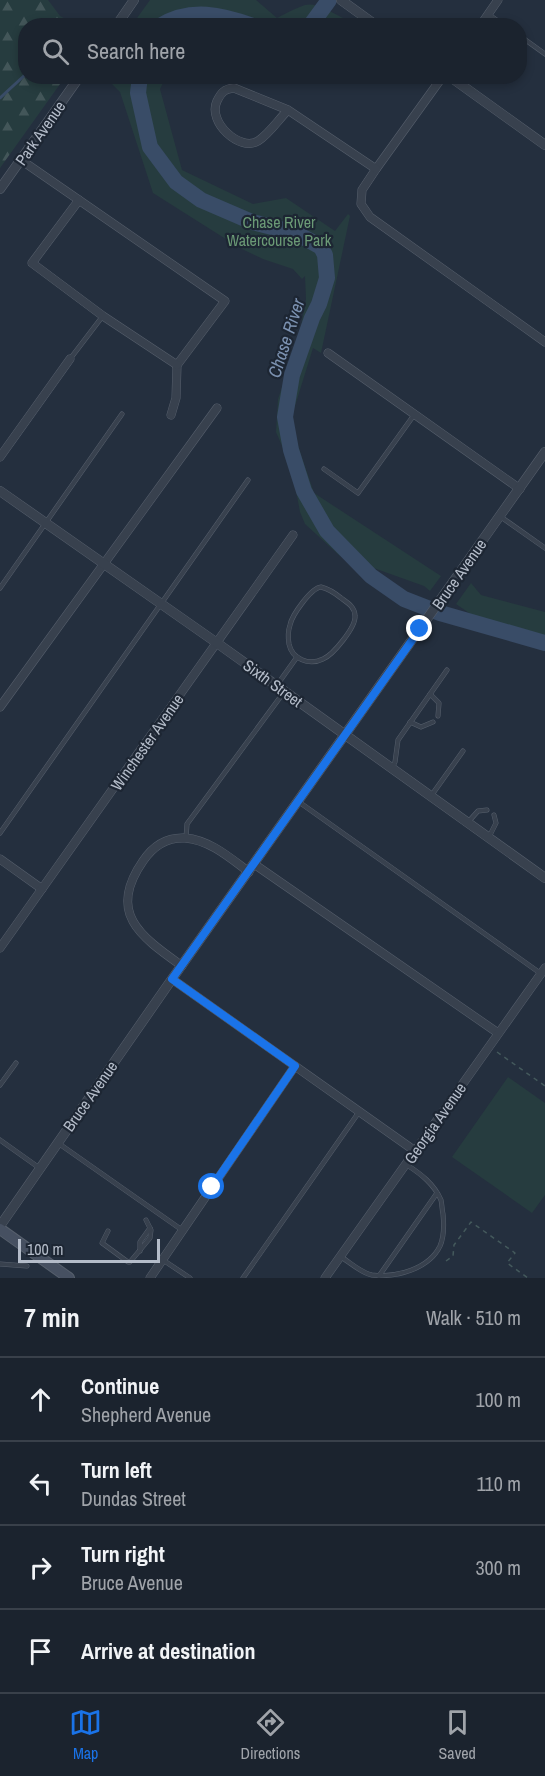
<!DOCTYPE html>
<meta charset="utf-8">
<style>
:root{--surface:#1b232e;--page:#282f3a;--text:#f1f3f6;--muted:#a0a4aa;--line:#39404a;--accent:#1a73e8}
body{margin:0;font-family:"Archivo Narrow",sans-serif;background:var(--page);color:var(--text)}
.scale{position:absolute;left:18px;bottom:15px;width:142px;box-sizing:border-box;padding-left:6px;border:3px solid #b4bcc9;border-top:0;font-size:16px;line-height:21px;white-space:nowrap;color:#b4bcc9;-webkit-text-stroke:4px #1d2633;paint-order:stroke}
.stop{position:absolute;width:18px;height:18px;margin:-14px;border:4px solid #1a73e8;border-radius:50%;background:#fff}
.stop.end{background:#1a73e8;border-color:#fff;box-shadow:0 2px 6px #0008}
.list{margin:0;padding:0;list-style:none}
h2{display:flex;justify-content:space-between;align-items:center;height:78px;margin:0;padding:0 24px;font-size:26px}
h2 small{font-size:20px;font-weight:400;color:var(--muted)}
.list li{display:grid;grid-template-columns:39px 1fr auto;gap:18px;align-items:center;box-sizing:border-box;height:84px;padding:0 24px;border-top:2px solid var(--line)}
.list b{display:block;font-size:22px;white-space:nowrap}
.list p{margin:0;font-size:20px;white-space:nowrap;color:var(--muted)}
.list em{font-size:20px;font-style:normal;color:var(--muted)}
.icon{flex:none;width:33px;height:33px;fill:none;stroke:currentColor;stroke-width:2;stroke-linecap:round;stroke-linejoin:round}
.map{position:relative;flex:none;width:545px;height:1278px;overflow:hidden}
.search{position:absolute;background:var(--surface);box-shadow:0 3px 9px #0003;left:18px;right:18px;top:18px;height:66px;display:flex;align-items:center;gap:15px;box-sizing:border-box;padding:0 21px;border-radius:24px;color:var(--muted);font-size:22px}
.sheet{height:414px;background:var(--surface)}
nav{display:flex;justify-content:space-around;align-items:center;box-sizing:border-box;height:84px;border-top:2px solid var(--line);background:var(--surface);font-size:16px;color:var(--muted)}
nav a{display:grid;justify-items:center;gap:3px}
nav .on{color:var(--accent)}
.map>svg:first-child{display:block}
.green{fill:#263c3f}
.forest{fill:url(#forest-firs)}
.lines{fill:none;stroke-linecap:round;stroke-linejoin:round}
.stream{stroke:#394c67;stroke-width:3}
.river{stroke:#394c67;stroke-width:16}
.service-casing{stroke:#565f6c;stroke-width:5}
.minor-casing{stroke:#565f6c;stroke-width:9}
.tertiary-casing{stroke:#565f6c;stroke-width:10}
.secondary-casing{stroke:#565f6c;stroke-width:12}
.path{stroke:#44595c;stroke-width:1.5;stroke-dasharray:4.5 4.5;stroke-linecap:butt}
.service{stroke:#38414e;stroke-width:4}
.minor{stroke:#38414e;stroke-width:8}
.tertiary{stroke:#38414e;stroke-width:9}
.secondary{stroke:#465061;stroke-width:10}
.route{stroke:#1a73e8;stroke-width:8}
.labels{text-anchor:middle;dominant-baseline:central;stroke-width:4.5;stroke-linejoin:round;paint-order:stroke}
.street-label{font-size:16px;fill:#b4bcc9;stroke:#1d2633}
.park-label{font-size:16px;fill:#6b9a76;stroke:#1d2633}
.water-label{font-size:18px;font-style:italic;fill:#7c92b1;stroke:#1d2633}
</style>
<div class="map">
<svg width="545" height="1278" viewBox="0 0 545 1278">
<defs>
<pattern id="forest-firs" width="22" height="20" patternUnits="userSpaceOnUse" patternTransform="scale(1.5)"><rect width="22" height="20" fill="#263c3f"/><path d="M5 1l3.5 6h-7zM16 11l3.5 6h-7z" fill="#435659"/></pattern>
</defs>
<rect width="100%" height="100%" fill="#242f3e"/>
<g class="green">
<path d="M150,0h106l21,18c36,-18 30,-18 66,0l-8,7h-125l-24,-16 -4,16h-50z"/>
<path d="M105,77h61l-6,12 22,81 71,34 33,-6 49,33 13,-17 2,2 -29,137 -8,-5 -23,74 24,71 127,83 -11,15 -6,-5 -84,-30 -35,-32 -5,-12 -8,-43 -16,-37 2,-33 21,-62 7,-38 -1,-23 -3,3 -9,-10 -30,-10 -23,-11 -87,-55 -33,-101z"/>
<path d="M471,583l10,12 64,17v25l-42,-6 -25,-12 -22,-15z"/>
<path d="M508,1077l37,26v92l-13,18 -80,-56z"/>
</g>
<path class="forest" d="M0,0h48l12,16 16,9 -50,1v50l39,1 -65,91z"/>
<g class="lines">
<g class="stream">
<path d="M83,26l14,-6 12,4"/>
<path d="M0,98l26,-24"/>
</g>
<g class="river">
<path d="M160,26c31,-19 62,-11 93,0"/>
<path d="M310,26l19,-26"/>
<path d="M140,76l-2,17 12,54 26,35 25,18 51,22 44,11 25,14 4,8 2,23 -8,26 -7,14 -20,57 -7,42 6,33 13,41 23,40 44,45 33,23 36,14 105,30"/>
</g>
<defs>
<g id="service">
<path d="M488,14l17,12"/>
<path d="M520,36l25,18"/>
<path d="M70,359l32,-42"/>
<path d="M324,469l34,24 56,-78"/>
<path d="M501,517l44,31"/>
<path d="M321,587c8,2 14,6 20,11 7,5 14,9 14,18 1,11 -22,39 -32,43 -14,7 -31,0 -34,-15 -1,-6 -1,-13 1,-19 2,-10 21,-37 31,-38z"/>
<path d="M0,588l122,-174"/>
<path d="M277,685l20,-28"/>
<path d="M430,694l9,9 -1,13"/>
<path d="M410,722l11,5 12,-5"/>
<path d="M392,768l3,-6 3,-22 49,-70"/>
<path d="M431,796l32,-45"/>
<path d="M299,802l241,171"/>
<path d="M469,821l9,-10 9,-1"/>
<path d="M0,833l248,-353"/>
<path d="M489,837l7,-14 -2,-8"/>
<path d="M186,838l1,-14 97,-132"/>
<path d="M0,1085l16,-22"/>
<path d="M0,1140l38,27"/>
<path d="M58,1143l124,87"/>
<path d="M108,1231l-6,12 26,19h2l20,-24 1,-8 -5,-10"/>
<path d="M140,1251v-9l10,-14"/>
<path d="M341,1257c10,6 20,16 31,18 24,3 57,-6 68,-29 4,-9 4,-22 3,-32 -1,-4 -1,-10 -2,-14 -7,-16 -20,-26 -34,-35"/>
<path d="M163,1260l27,18"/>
<path d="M0,1264l27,2"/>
<path d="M379,1276l58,-83"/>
<path d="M243,1278l116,-166"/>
</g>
<g id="minor">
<path d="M480,26l18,-26"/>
<path d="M443,76l-67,93 -14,21 -1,14 9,13 175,125"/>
<path d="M288,110c-9,9 -19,24 -30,31 -18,11 -51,-19 -41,-40 4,-8 7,-12 17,-13l54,22 88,59"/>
<path d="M21,160l204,141 -48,64 -1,33 -5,17"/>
<path d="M79,200l-47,63 71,53 74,49"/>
<path d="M328,353l192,136"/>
<path d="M0,457l70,-98"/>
<path d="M0,707l217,-299"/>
<path d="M0,859l42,30"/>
<path d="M254,864l244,169"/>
<path d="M0,948l293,-413"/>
<path d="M182,966c-42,-30 -75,-53 -39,-105 10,-15 23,-24 42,-23 25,2 45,20 64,34"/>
<path d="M172,979l243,172"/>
<path d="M150,1278l145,-212"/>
<path d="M325,1278l220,-310"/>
</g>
<g id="tertiary">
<path d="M341,0l36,26"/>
<path d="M116,26l18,-26"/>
<path d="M449,76l96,69"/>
<path d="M0,189l80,-113"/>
<path d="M0,491l217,152 328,235"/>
<path d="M0,1226l172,-247 373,-527"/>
</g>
<path id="secondary" d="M0,1229l69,49"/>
</defs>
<use href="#service" class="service-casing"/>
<use href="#minor" class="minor-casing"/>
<use href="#tertiary" class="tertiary-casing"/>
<use href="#secondary" class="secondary-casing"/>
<g class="path">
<path d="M497,1052l48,34"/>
<path d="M446,1261l7,-5 1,-11 17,-23 44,31 -8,10 21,15"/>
</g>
<use href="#service" class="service"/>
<use href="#minor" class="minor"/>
<use href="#tertiary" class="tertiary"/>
<use href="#secondary" class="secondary"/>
</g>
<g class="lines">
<path class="route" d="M212,1187l83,-121 -123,-87 248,-350"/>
</g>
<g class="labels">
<g class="street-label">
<text transform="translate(40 133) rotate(-55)">Park Avenue</text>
<text transform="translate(459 574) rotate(-55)">Bruce Avenue</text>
<text transform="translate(273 683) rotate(36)">Sixth Street</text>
<text transform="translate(147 742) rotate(-55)">Winchester Avenue</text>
<text transform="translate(90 1096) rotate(-55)">Bruce Avenue</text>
<text transform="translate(435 1123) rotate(-55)">Georgia Avenue</text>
</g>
<g class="park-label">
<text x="279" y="222">Chase River<tspan x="279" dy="18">Watercourse Park</tspan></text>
</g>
<g class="water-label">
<text transform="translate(286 338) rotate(-72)">Chase River</text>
</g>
</g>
</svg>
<div class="scale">100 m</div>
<div class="stop" style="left:212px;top:1187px"></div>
<div class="stop end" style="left:420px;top:629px"></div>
<div class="search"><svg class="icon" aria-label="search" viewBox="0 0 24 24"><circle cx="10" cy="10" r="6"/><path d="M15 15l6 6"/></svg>Search here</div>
</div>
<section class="sheet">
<h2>7 min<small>Walk · 510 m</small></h2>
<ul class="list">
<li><svg class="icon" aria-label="ahead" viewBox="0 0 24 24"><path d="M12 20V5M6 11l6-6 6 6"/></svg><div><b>Continue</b><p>Shepherd Avenue</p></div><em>100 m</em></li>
<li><svg class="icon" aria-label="left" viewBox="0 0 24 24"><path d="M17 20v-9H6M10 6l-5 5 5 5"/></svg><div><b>Turn left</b><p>Dundas Street</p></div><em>110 m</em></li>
<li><svg class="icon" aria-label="right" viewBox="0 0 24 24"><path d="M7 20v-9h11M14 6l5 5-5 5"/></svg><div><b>Turn right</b><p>Bruce Avenue</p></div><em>300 m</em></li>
<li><svg class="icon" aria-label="arrive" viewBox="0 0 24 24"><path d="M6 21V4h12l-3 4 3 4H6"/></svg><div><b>Arrive at destination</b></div></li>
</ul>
</section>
<nav>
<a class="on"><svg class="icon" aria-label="map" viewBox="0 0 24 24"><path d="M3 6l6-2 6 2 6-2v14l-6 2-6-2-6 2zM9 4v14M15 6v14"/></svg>Map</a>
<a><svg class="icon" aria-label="directions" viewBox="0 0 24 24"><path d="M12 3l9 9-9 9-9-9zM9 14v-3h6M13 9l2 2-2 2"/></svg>Directions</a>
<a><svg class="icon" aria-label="saved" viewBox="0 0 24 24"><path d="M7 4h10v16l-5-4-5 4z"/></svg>Saved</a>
</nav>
